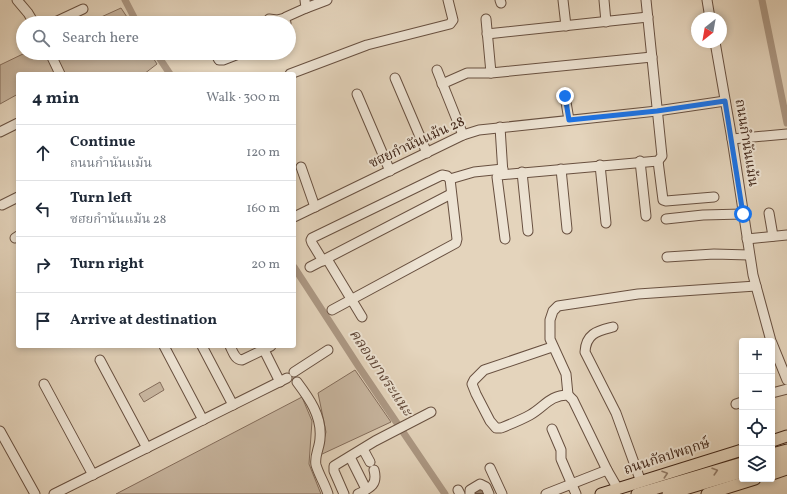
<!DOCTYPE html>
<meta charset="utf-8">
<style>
:root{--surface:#fff;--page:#f2f2f3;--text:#1f2937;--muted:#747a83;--line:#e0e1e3}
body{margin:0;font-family:Vollkorn,"Noto Serif Thai",serif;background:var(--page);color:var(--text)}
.controls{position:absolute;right:12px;bottom:12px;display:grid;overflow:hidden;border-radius:4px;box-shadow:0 2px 6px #0003}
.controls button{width:36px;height:36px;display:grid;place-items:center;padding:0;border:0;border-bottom:1px solid var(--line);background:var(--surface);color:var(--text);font:20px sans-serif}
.compass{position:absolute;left:691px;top:12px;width:36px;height:36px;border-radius:50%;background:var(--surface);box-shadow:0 2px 6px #0003;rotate:211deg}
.stop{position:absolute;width:12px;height:12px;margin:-9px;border:3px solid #1a73e8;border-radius:50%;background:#fff}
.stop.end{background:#1a73e8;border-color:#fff;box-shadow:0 1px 4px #0008}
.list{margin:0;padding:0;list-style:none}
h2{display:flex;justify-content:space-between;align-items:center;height:52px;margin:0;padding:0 16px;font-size:17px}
h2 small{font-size:13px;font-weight:400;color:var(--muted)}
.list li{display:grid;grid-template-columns:26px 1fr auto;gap:12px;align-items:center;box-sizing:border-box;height:56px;padding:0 16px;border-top:1px solid var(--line)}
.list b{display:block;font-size:15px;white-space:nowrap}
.list p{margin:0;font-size:13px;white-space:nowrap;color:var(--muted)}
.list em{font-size:13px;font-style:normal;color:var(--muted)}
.icon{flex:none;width:22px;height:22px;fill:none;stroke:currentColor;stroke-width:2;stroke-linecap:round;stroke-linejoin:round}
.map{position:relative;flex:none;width:787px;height:494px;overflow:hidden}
.search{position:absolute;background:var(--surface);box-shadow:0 2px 6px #0003;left:16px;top:16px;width:280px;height:44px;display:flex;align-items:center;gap:10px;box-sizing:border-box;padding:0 14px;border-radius:22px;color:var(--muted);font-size:15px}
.panel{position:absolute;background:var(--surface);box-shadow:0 2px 6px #0003;left:16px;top:72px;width:280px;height:276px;border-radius:4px}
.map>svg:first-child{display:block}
.green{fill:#c8b6a0;stroke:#846d5c}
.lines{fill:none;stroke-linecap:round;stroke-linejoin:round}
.canal{stroke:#ac9884;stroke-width:7}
.building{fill:#95806d;stroke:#3f2417}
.minor-casing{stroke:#685040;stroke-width:11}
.major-casing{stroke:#3f2417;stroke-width:13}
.minor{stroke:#ede3d3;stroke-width:9}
.major{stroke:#e4d4bc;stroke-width:11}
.oneway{stroke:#927c6a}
.route{stroke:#1a73e8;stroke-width:5}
.labels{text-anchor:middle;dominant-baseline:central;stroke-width:4;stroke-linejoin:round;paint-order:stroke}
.street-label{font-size:14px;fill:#3f2417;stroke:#ede3d3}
.water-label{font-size:15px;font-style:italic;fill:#604738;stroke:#ede3d3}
</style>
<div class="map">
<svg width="787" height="494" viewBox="0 0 787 494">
<rect width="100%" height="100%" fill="#e4d4bc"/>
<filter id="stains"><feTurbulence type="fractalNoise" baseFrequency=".005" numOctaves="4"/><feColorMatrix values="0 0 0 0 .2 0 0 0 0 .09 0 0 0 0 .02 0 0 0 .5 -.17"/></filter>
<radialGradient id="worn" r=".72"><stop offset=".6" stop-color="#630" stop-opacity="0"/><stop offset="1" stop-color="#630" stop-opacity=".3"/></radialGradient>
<g class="green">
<path d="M121,8l10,15h-43z"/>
<path d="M25,53h20l10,19 -3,2h-34v20l-18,10v-39z"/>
<path d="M53,53h97l7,11 -13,10h-81z"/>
<path d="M355,370l36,52 -71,33 6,-23 -8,-39z"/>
<path d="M160,382l4,8 -20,12 -5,-8z"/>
<path d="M302,397l10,24 -3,43 12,30h-205z"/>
</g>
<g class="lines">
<g class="canal">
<path d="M125,0l12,23"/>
<path d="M762,0l25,123"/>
<path d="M156,53l14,21"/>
<path d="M294,267l65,100 86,127"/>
</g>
</g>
<path class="building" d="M482,486l4,8h-13l-1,-2z"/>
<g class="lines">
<defs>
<g id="minor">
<path d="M17,0l11,13 6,10"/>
<path d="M500,0l1,3"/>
<path d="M563,0l3,26"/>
<path d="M604,0l2,22"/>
<path d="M707,0l3,18"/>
<path d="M306,8l21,-8"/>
<path d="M269,19l8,1 8,-2"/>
<path d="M486,19l5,54"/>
<path d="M53,23l30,-14"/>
<path d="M286,23l-2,-3 2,-3 20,-9 -1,-8"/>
<path d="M487,34l161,-17"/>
<path d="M715,42l17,97 21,136 18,66"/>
<path d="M50,53l10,21"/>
<path d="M215,53l4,7h4l18,-7"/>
<path d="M437,70l26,65"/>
<path d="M290,74l77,-29 83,-21 3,-4 -5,-20"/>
<path d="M395,78l32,75"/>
<path d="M442,84l25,-11h24l161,-16"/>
<path d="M357,94l33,77"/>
<path d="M565,96l4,24"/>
<path d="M500,127l3,47"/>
<path d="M0,132l18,-9"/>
<path d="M732,139l55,-5"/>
<path d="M640,161l6,55"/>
<path d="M658,161l5,39 3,1 48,-4"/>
<path d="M600,165l6,58"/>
<path d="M301,167l14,40"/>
<path d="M561,169l6,60"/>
<path d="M522,172l6,59"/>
<path d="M2,205l16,-8"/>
<path d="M769,213l4,23"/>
<path d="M294,217l169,-82 16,-5 178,-19 68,-10"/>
<path d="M666,219l37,-4 40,-1"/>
<path d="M15,238l3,-2"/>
<path d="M505,239l-8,-62 2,-2 159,-14 4,-5 -16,-156"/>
<path d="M747,239l40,-4"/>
<path d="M667,257l47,-3 35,1"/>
<path d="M327,259l35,58"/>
<path d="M323,261l-11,-18 -1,-3 1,-2 130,-63 5,1 3,3"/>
<path d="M310,267l141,-73"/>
<path d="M332,310l124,-67 1,-4 -7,-60 24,-7 29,-3"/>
<path d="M613,327c-15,4 -27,6 -28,25l31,61 25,69"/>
<path d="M772,343l15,37"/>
<path d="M164,346l39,74"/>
<path d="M202,346l31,59"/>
<path d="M230,346c3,6 5,14 12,14l29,-14"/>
<path d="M552,347l-68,23 -10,10 -2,4 4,10 14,27 6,7h5c10,-4 20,-8 29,-13 14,-8 20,-20 38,-20l5,5 34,70 11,19"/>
<path d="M264,350l16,32"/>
<path d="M100,360l47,88"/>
<path d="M294,372l34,-22"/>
<path d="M297,382c12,16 25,34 23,56 0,9 -6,18 -4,27 3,10 9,19 12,29"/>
<path d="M44,384l49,91"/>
<path d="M772,393l15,-4"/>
<path d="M568,395l-2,-21 -16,-35v-19l3,-9 5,-5 80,-12 118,-8"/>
<path d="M736,404l6,-2"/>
<path d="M552,429l9,21v9l15,35"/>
<path d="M0,431l35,63"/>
<path d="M363,449l7,13"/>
<path d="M350,457l16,32"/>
<path d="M490,468l12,26"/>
<path d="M458,490l2,4"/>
<path d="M54,494l233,-116"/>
<path d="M344,494l-10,-23v-5l41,-25 56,-29"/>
<path d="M358,494c12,-6 20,-9 16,-24"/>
<path d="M470,494v-4l10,-6 6,3 3,7"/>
<path d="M546,494l61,-24"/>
</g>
<g id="major">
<path d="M772,441l15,-5"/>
<path d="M772,454l15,-4"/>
<path d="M772,463l15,-4"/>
<path d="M772,474l15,-5"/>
<path d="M601,494l141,-44"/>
<path d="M637,494l105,-31"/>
<path d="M668,494l74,-22"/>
<path d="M707,494l48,-15"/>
</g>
</defs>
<use href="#minor" class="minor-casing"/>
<use href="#major" class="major-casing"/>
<use href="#minor" class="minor"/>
<use href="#major" class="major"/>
</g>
<defs><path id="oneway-chevron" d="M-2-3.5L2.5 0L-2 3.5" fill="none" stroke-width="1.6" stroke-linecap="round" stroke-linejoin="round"/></defs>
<g class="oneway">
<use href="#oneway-chevron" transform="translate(715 471) rotate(-17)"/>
<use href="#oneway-chevron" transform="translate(665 474) rotate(-18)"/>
</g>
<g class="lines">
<path class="route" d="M565,96l4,24 88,-9 68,-10 18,113"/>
</g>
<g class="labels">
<g class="street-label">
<text transform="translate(417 143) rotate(-25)">ซฮยกำนันแม้น 28</text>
<text transform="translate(746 143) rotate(81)">ถนนกำนันแม้น</text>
<text transform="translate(667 457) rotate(-18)">ถนนกัลปพฤกษ์</text>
</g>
<g class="water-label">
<text transform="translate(380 373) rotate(56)">คลองบางระแนะ</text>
</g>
</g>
<rect width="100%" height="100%" filter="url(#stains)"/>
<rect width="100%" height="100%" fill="url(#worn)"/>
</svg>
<div class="controls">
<button>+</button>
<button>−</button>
<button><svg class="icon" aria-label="locate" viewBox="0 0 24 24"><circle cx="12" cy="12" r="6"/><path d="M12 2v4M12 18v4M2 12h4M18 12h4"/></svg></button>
<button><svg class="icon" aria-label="layers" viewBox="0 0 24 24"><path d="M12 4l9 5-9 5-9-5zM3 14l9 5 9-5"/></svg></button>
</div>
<svg class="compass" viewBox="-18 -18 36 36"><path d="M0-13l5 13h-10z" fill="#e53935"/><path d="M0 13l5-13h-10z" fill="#747a83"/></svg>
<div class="stop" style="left:743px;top:214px"></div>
<div class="stop end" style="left:565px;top:96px"></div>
<div class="search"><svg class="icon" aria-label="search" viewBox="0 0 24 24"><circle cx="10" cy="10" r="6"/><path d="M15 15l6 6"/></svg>Search here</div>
<section class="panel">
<h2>4 min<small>Walk · 300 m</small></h2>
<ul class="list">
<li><svg class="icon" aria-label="ahead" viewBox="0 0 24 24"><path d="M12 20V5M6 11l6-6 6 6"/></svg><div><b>Continue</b><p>ถนนกำนันแม้น</p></div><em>120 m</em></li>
<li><svg class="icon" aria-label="left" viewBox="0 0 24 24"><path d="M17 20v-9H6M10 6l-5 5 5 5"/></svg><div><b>Turn left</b><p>ซฮยกำนันแม้น 28</p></div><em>160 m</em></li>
<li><svg class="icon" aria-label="right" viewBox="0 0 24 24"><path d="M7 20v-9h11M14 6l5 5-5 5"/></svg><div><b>Turn right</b></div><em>20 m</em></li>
<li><svg class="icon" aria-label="arrive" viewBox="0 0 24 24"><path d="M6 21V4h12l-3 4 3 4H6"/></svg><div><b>Arrive at destination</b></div></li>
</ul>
</section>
</div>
